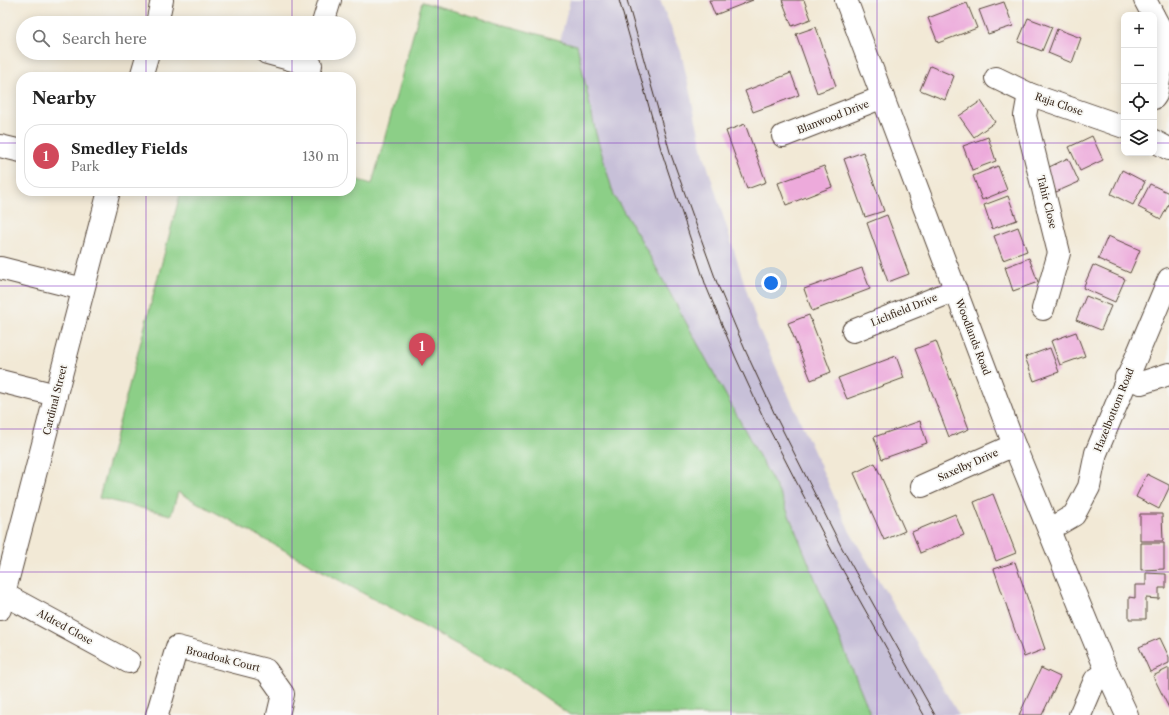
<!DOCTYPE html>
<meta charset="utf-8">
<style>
:root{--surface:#fff;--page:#f6f6f6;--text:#222;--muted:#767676;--line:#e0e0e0;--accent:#d1495b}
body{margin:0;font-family:"Libre Caslon Text",serif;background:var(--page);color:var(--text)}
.controls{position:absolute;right:12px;top:12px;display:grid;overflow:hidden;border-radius:8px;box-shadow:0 2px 10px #0003}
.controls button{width:36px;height:36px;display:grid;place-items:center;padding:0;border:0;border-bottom:1px solid var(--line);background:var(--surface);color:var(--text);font:20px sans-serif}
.you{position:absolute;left:771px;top:283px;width:14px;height:14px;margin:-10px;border:3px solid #fff;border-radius:50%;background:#1a73e8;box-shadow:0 0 0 6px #1a73e833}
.badge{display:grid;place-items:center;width:26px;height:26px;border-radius:50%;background:var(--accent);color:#fff;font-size:13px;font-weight:700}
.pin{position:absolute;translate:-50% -33px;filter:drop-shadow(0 1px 2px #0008)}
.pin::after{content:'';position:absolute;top:21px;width:14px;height:12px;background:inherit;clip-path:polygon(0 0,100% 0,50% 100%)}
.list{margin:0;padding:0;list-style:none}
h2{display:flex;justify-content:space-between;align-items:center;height:52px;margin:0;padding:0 16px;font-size:17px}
h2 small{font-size:13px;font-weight:400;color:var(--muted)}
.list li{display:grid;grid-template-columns:26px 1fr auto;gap:12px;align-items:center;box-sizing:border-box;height:64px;margin:0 8px 8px;padding:0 8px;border:1px solid var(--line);border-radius:16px}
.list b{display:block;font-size:15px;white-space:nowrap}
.list p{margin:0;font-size:13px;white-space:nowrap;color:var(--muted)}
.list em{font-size:13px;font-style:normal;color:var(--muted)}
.icon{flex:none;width:22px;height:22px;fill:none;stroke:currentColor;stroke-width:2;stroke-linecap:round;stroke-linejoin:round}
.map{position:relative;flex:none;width:1169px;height:715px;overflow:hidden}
.search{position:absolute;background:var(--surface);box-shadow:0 2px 10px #0003;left:16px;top:16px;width:340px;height:44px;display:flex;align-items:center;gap:10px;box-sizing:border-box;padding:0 14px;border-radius:22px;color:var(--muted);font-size:15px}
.panel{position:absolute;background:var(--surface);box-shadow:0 2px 10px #0003;left:16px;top:72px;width:340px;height:124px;border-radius:16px}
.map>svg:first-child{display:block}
.industrial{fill:#c7c0d8}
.green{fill:#8ccf87;stroke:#647c52}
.building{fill:#edaadb}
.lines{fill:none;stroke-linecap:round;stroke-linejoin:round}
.minor-casing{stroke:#56473a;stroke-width:24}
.minor{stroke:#fff;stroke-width:22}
.tram{stroke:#3b2a1e;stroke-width:1}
.grid{fill:none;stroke:#7b2cbf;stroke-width:1;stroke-opacity:0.55}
.labels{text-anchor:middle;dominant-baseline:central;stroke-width:3.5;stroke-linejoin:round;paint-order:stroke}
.street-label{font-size:10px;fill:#3b2a1e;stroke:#f6f6f2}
</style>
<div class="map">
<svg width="1169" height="715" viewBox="0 0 1169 715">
<rect width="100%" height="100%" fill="#f6f6f2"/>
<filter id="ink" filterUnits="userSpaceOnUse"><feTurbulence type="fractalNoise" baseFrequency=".025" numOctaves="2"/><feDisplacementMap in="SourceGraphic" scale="8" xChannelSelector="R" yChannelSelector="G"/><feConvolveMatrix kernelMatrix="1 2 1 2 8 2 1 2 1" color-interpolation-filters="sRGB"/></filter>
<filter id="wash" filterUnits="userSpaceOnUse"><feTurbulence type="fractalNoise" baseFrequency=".012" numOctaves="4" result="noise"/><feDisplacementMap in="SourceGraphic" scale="16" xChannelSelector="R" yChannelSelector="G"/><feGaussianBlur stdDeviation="0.9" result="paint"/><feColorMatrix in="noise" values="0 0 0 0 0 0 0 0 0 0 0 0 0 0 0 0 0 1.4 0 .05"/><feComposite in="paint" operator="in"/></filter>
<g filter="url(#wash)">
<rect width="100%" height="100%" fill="#f2e9d6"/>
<path class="industrial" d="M570,0h90l21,52 22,100 55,175 92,205 109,183h-128l-276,-653z"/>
<path class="green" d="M422,2l155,43 19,89 18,62 27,44 141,258 89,217h-301l-52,-37 -340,-186 -7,23 -72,-17 82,-307h170v-13l21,6z"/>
<g id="blocks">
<g class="building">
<path d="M709,0h44l-38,15z"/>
<path d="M782,0h22l7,19 -19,7z"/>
<path d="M1004,2l9,24 -25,8 -9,-24z"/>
<path d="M967,3l10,25 -39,15 -10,-25z"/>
<path d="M1028,18l24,9 -10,24 -24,-9z"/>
<path d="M816,27l20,59 -19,7 -21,-59z"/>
<path d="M1057,29l24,9 -9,25 -24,-10z"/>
<path d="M930,66l24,10 -9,24 -25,-10z"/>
<path d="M791,73l8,22 -46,17 -8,-21z"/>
<path d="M981,101l14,21 -21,15 -15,-21z"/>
<path d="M745,124l21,58 -19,7 -21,-58z"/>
<path d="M1092,136l11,24 -23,11 -11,-24z"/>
<path d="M988,137l8,24 -24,9 -9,-24z"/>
<path d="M863,152l21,59 -19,6 -21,-58z"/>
<path d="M1068,158l11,24 -23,10 -11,-23z"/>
<path d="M824,166l8,21 -46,18 -8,-22z"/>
<path d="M998,166l9,24 -25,10 -9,-24z"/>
<path d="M1122,170l23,12 -12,23 -22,-11z"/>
<path d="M1150,184l19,9v11l-8,15 -23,-12z"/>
<path d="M1008,196l9,24 -25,9 -8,-24z"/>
<path d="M887,215l22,59 -21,8 -21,-59z"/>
<path d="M1018,227l9,24 -24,9 -9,-24z"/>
<path d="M1108,236l32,14 -10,23 -32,-14z"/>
<path d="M1029,258l9,24 -25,9 -8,-24z"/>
<path d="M1093,265l32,14 -10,23 -32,-14z"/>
<path d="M862,268l8,21 -58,22 -8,-22z"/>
<path d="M1086,296l25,10 -10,24 -25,-10z"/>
<path d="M809,315l22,57 -20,8 -23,-57z"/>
<path d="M1076,332l9,24 -25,9 -9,-24z"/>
<path d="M936,341l33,88 -20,8 -34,-88z"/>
<path d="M1050,348l9,24 -25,9 -9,-24z"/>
<path d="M896,356l8,22 -57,21 -9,-21z"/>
<path d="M920,421l7,22 -45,16 -8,-22z"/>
<path d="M875,463l30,68 -21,9 -30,-67z"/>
<path d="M1147,474l22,11v3l-10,21 -23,-12z"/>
<path d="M993,494l23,59 -20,8 -22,-59z"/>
<path d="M955,514l9,21 -44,18 -8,-21z"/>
<path d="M1140,514h22l1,27h-23z"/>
<path d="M1141,543h23v26l-23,1z"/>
<path d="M1015,562l30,87 -21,8 -30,-88z"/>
<path d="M1146,573l20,1v14h-7v11l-13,-1v21h-17v-22l6,1v-13h11z"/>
<path d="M1160,638l9,19v6l-19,9 -11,-25z"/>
<path d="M1041,668l19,9 -18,38h-23z"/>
<path d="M1169,668v40l-16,-32z"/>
</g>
</g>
</g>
<g filter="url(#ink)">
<use href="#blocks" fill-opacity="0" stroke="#56473a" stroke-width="1"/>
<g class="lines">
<defs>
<g id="minor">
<path d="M846,0l168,445 93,227 20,43"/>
<path d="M1145,0l8,15"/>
<path d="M1154,17l13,24 -11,54 -2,3"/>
<path d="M157,23l5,-23"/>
<path d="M323,23l7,-23"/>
<path d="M267,53l44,12"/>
<path d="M141,77l7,-24"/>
<path d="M996,78l33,16 95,33"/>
<path d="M1029,94l-4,22 34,137 -16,56"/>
<path d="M783,136l100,-39"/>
<path d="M1154,141l15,8"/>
<path d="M0,146l21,5"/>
<path d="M0,268l83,21"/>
<path d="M853,331l103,-41"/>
<path d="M1126,378l15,5 28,-9"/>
<path d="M0,381l56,14"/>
<path d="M922,486l92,-41"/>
<path d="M1050,529l24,-14 15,-28 7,-34 73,-174"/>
<path d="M0,592l129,70"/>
<path d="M0,609l109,-418"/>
<path d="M157,715l20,-68 89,23 17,24 -5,21"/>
<path d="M1080,715l15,-35 12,-8"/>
</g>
</defs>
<use href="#minor" class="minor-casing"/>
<use href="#minor" class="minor"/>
<g class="tram">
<path d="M619,0l43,153 44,133 29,70 30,65 67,130 92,164"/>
<path d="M627,0l43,152 47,131 29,69 30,65 66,131 93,167"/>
</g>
</g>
</g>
<path class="grid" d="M146,0v23M292,0v23M438,0v715M584,0v715M731,0v715M877,0v715M1023,0v715M146,53v24M292,53v24M0,143h21M351,143h773M1154,143h15M146,191v524M292,191v524M0,286h1169M0,429h1169M0,572h1169"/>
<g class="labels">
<g class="street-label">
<text transform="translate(1059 104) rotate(19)">Raja Close</text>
<text transform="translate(833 117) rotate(-21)">Blanwood Drive</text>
<text transform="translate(1047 202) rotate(76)">Tahir Close</text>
<text transform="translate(904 310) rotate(-22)">Lichfield Drive</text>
<text transform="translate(973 337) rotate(69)">Woodlands Road</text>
<text transform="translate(55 400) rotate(-76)">Cardinal Street</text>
<text transform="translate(1114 410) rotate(-68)">Hazelbottom Road</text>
<text transform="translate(968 465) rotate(-24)">Saxelby Drive</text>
<text transform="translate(65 627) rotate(29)">Aldred Close</text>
<text transform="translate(223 659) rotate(14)">Broadoak Court</text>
</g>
</g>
</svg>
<div class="controls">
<button>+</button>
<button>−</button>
<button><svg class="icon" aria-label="locate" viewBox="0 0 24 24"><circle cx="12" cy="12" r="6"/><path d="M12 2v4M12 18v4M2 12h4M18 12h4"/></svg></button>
<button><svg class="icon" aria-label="layers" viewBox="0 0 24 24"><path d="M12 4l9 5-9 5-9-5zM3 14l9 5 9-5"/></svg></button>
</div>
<div class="you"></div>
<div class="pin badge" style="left:422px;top:366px">1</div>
<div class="search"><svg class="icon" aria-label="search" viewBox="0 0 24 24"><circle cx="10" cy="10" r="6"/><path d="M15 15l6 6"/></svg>Search here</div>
<section class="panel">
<h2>Nearby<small></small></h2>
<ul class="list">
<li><span class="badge">1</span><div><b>Smedley Fields</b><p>Park</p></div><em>130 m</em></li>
</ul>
</section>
</div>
